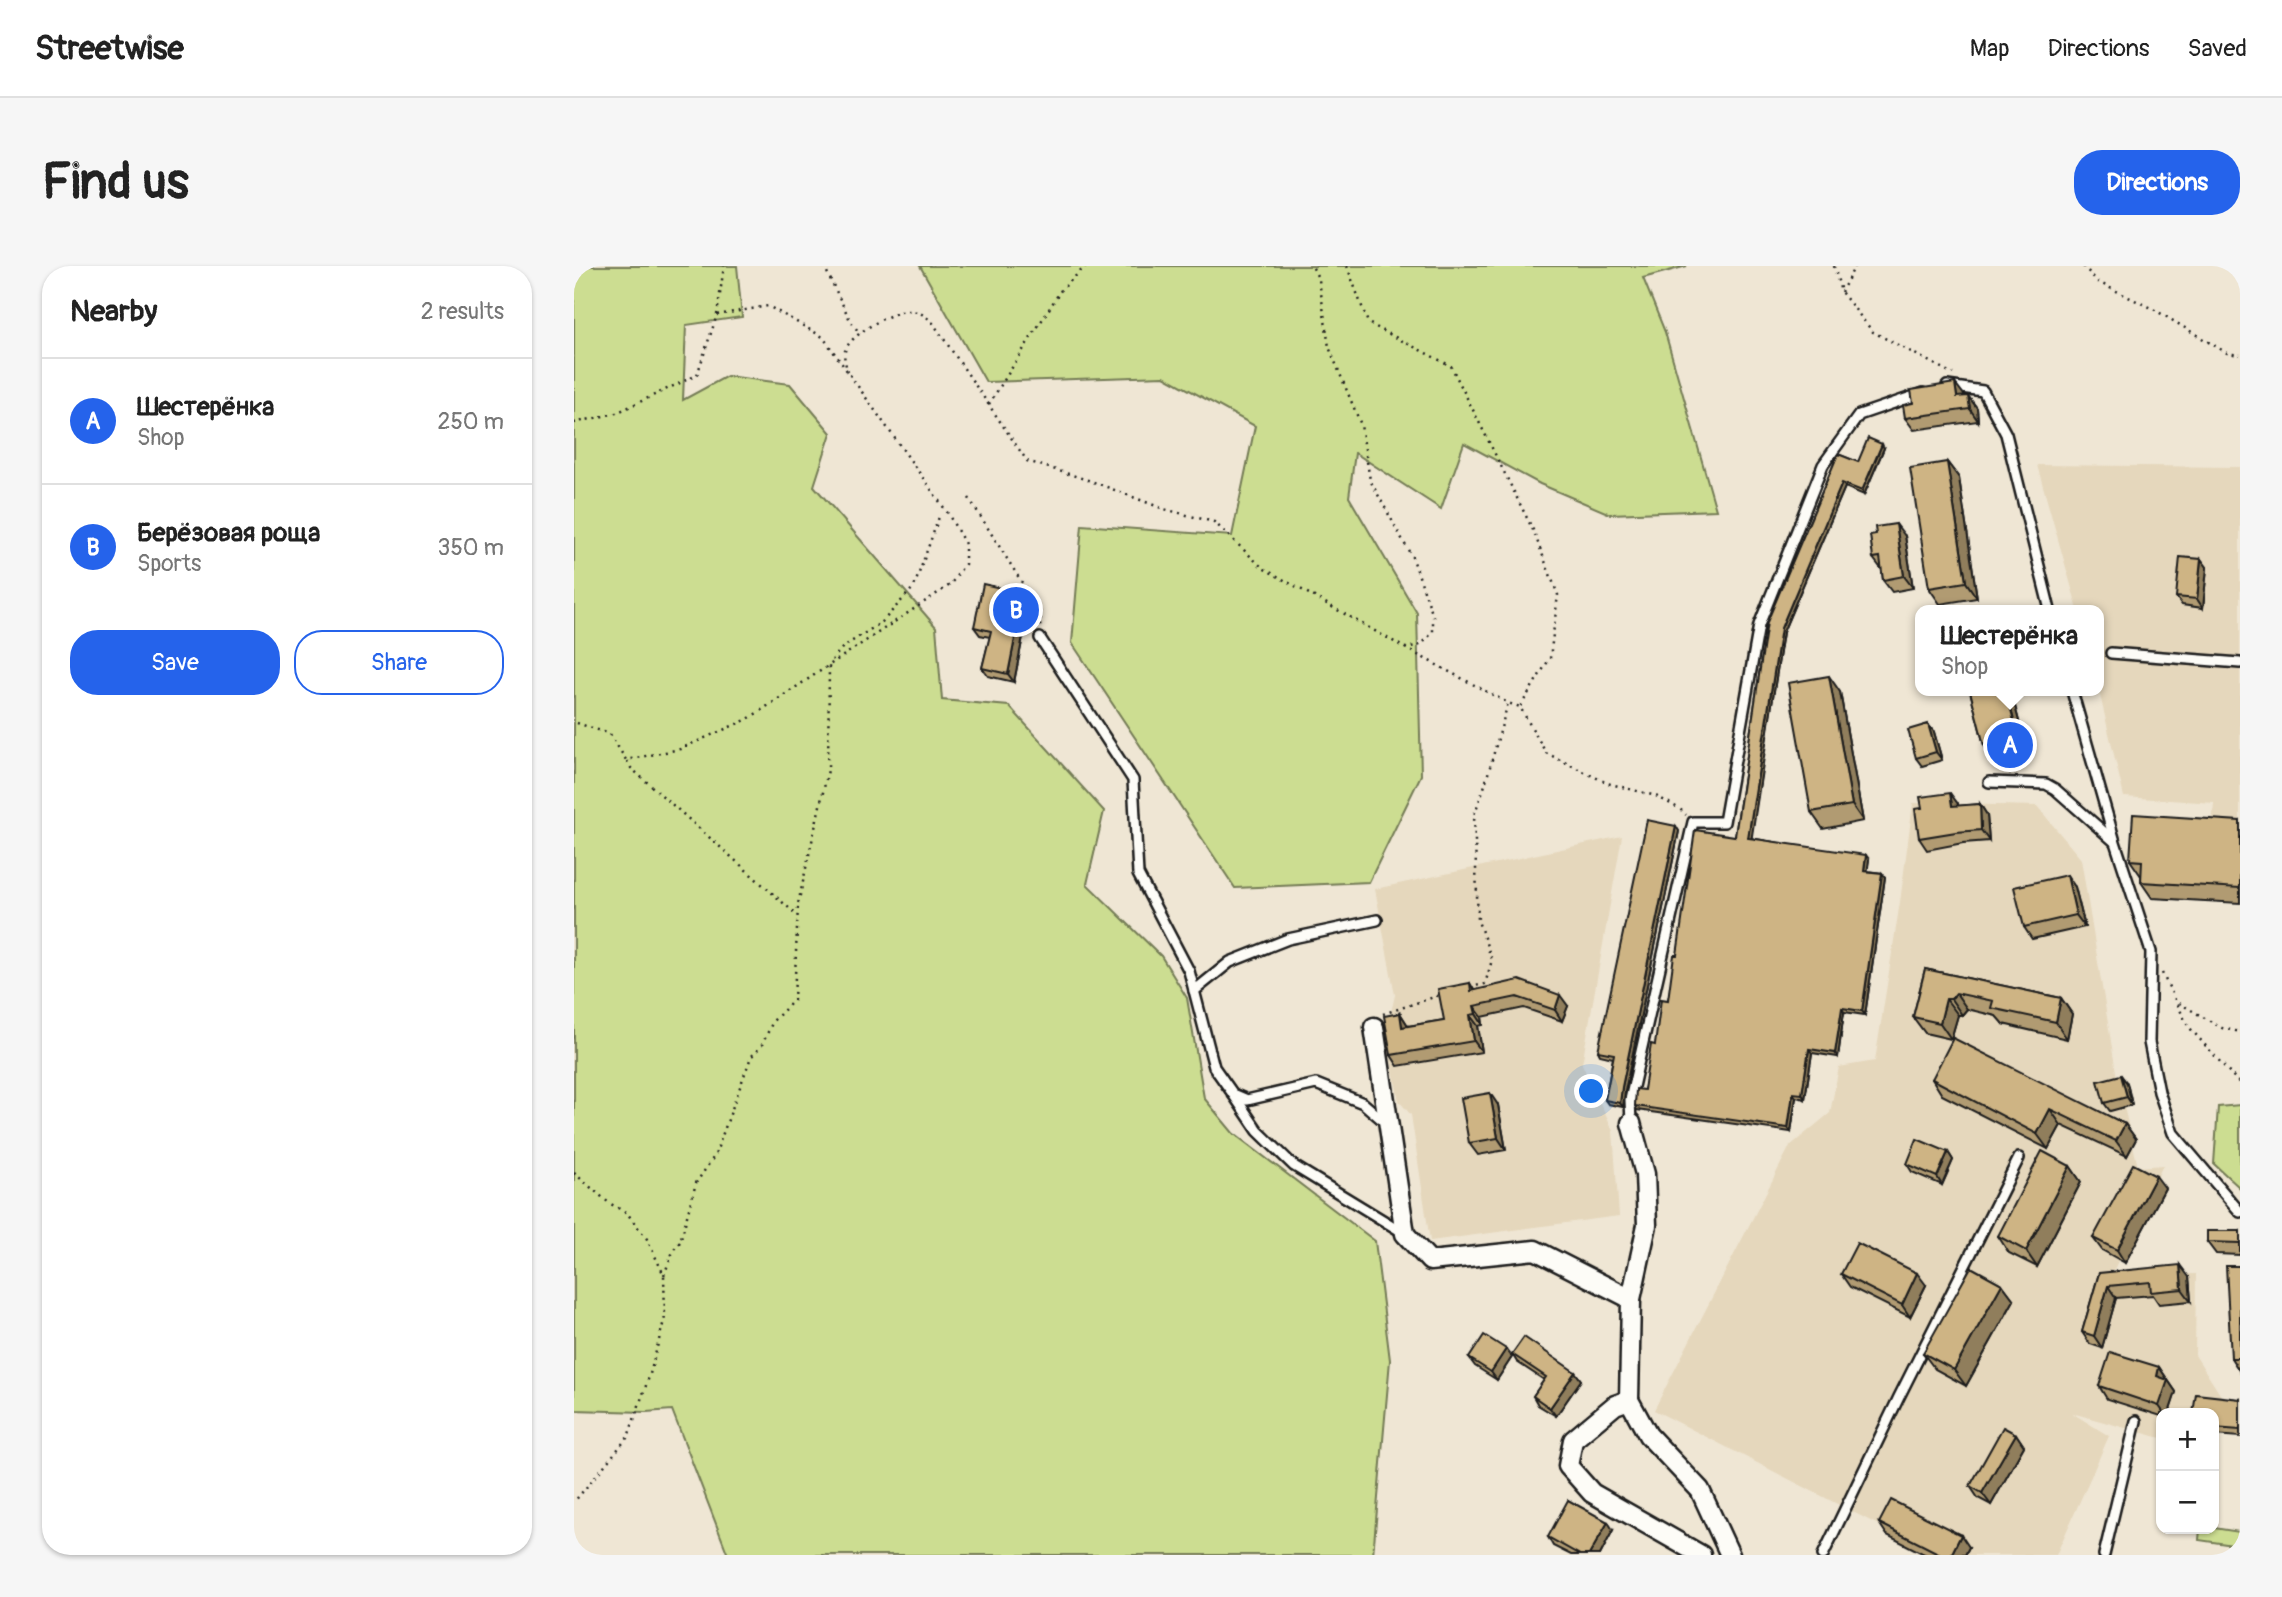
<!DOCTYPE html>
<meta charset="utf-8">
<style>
:root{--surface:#fff;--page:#f6f6f6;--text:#222;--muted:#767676;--line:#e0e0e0;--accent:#2563eb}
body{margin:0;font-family:Pangolin,sans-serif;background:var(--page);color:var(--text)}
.controls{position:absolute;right:21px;bottom:21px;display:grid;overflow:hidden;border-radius:14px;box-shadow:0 2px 5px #0004}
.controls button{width:63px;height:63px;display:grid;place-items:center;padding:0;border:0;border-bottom:2px solid var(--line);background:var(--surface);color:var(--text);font:35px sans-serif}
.you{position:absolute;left:1018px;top:826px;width:24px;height:24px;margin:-18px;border:5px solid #fff;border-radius:50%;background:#1a73e8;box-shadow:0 0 0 10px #1a73e833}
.badge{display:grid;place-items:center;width:46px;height:46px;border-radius:50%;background:var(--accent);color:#fff;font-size:23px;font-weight:700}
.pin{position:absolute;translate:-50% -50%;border:4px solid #fff;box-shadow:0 2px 7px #0006}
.popup{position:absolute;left:1341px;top:339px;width:189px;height:91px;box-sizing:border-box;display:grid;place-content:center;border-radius:14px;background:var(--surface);filter:drop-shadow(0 2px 5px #0005);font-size:23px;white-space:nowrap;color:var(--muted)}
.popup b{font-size:26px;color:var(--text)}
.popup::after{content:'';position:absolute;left:50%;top:100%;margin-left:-14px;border:14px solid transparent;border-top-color:var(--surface)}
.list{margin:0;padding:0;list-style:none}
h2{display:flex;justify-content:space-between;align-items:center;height:91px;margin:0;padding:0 28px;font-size:30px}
h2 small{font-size:23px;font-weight:400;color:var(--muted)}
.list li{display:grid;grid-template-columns:46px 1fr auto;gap:21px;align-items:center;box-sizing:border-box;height:126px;padding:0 28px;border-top:2px solid var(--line)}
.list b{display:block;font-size:26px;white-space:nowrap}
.list p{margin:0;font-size:23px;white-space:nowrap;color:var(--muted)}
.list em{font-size:23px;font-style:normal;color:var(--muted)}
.actions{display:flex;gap:14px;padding:21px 28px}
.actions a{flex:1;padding:16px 0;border:2px solid var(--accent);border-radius:28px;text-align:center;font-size:24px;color:var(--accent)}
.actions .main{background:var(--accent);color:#fff}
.map{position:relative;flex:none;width:1666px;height:1289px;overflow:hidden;border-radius:28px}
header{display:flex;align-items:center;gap:42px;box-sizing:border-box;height:98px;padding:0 35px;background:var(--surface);border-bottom:2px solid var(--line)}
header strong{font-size:33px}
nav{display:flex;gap:38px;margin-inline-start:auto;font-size:24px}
.intro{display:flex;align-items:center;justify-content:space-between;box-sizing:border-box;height:168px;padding:0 42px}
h1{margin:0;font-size:49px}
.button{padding:18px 32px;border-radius:28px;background:var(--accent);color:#fff;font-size:24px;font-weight:700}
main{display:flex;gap:42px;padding:0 42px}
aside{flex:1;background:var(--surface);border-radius:28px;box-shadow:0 2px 5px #0004}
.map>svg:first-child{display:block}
.built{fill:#e5d7bc}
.green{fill:#ccdd91;stroke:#747c56;stroke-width:2}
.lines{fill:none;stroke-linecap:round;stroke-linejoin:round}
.lane-casing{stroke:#1c1c1c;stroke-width:14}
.street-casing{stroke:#1c1c1c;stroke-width:23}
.path{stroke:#1c1c1c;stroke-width:2.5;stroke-dasharray:2 5;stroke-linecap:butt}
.lane{stroke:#fdfcf7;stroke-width:9}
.street{stroke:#fdfcf7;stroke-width:18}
.wall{fill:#b19b72;stroke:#1c1c1c;stroke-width:2}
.shaded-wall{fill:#907e5c;stroke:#1c1c1c;stroke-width:2}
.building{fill:#ceb484;stroke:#1c1c1c;stroke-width:2}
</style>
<header>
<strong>Streetwise</strong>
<nav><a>Map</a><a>Directions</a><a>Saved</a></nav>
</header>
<div class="intro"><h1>Find us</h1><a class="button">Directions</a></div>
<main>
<aside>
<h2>Nearby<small>2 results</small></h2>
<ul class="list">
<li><span class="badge">A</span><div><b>Шестерёнка</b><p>Shop</p></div><em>250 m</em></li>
<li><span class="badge">B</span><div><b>Берёзовая роща</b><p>Sports</p></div><em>350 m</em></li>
</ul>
<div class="actions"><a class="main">Save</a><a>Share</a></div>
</aside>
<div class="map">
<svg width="1666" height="1289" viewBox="0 0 1666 1289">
<rect width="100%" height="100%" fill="#efe6d4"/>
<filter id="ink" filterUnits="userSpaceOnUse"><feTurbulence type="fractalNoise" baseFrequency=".0143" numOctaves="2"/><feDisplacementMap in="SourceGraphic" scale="14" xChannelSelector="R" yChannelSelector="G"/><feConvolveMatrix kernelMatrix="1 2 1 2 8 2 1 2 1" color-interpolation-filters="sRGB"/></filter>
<g filter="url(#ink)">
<g class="built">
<path d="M1463,199l203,2v363l-28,-3 2,-24 -90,-6 -25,-106v-81h-21z"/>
<path d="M1339,537l124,3 44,53 35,213 22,95 25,-2 -52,111 85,-2 -1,81 28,44 -7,55 -2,-1v-40h-53v25l-89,-25 37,23 -53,119h-119l-283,-145 136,-264 40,-33 9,-46 36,-6 25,-159z"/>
<path d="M1048,570l-40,228 31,67 6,85 -189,25 -19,-126 -12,-14 -13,-66 9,-40 -20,-106z"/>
</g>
<g class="green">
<path d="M0,0h163l5,51 -56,8 -3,75 44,-24 63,8 41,49 -17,53 122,141 6,73 67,6 95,105 -17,73 74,72 26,42 17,100 29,35 142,108 15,119 -17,195h-645l-56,-145 -26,2 -72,-2z"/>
<path d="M346,0h767l-44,12 22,54 51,178 -106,4 -70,-30 -76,-41 -23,66 -86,-56 -6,44 68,116 4,162 -52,107 -134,6 -163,-245 10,-118 150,11 23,-110 -91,-50 -178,6z"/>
<path d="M1666,839v83l-26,-24 4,-57z"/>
<path d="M1640,1262l26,4v14l-41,-6 1,-11z"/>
</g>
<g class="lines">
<defs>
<g id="lane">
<path d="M1373,120l36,5 23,43 44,176"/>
<path d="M466,372l93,142 5,94 51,97 25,96 19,27 14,6 69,-16 47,19 23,20"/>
<path d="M1537,387l129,10"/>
<path d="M1498,425l43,151 36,110 -2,90 10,50 14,41 67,79"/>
<path d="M1415,516l57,2 9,5 59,52"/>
<path d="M620,725l36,-29 58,-23 89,-19"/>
<path d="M659,828l25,37 36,35 110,67"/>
<path d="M1057,857l-1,-23 63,-278h31l35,-197 64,-160 36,-50 64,-22"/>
<path d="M1249,1289l76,-158 120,-239"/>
<path d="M1530,1289l32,-134"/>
</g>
<g id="street">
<path d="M800,761l31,207 25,27 105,-11 96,49"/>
<path d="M1057,857l14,51 2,51 -16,74 -2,101 19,35 52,55 30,65"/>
<path d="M1055,1134l-14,5 -42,35 -5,26 24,27 109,62"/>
</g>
</defs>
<use href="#lane" class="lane-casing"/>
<use href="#street" class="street-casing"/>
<g class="path">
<path d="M250,0l26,54 10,14"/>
<path d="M773,0l21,57 83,43 82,164 25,65 -8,63 -30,49"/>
<path d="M1260,0l7,26 32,40 80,42"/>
<path d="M1509,0l15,16 57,28 72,43 13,2"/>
<path d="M1267,26l14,-26"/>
<path d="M143,49l7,-49"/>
<path d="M274,106c-2,-6 -5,-15 -3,-21 4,-16 48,-41 64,-40 11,0 17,5 24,12l94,138 64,20 73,28 50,13 49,46 142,80 16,-3 12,-13v-16l-20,-57 -43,-79 -9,-55 -32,-78 -10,-67 -7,-14"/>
<path d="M415,138l72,-114 25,-24"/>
<path d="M0,157l42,-10 81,-38 20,-60 51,-9 55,31 124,175 18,32v20l-15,21 -202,134 -68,30 -54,11 -16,-26 -36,-12"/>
<path d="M395,232l72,115 -1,15"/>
<path d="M831,382l103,55 12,4 26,46 61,30 49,13 24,13 6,6"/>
<path d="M258,394l11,-13 39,-25 32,-35 25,-70"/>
<path d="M53,495l4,7 167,148"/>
<path d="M1588,707l26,53 52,58"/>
<path d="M896,721l15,-3 7,-24 -14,-39 -4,-106 10,-27 24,-85"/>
<path d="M1605,737l43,25 18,4"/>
<path d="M809,748l57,-19"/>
<path d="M0,907l35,30 18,10 20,26 17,36 1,42 -15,57 -22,63 -54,65"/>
<path d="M90,1009l10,-26 6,-7 16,-59 19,-28 36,-98 11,-12 11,-24 21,-21 4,-96 30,-134 1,-105"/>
</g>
<use href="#lane" class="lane"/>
<use href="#street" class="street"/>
</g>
<g class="wall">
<path d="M1390,129l4,1 9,12 1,13 -64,9 -9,-12z"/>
<path d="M1310,182l-20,47 -19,-8 -62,145 -32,206 118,21 -2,12 15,2 3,4 -20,138 -21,-3 -6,45 -26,-4 -7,46 -9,-2 -5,35 -154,-22 -2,-4 9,-16 11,-45 13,-45 9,-45 58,-119 32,-214 71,-168 20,8z"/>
<path d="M1373,196l12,16 18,120 -37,6 -11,-16z"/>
<path d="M1331,270l8,52 -21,4 -9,-12 -1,-10 -9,-12z"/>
<path d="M1627,293l6,8 -4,41 -21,-3 -6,-8z"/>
<path d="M450,327l6,8 -16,81 -26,-6 -6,-8 8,-31 -10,-2 -6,-8z"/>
<path d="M1396,425h41l15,57 -34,9 -8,-12z"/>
<path d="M1266,426l23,129 -40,8 -12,-17z"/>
<path d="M1360,466l8,28 -20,6 -6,-8z"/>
<path d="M1384,538v2l22,-2 7,11 2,26 -26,2 -36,7 -8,-12z"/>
<path d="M1666,555v82l-88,-5 -11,-16v-6l-11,-16z"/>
<path d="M1105,565l-54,260 -2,16 -15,-3 -3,-4 8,-42 -13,-3 -2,-4z"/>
<path d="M1501,621l10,40 -53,12 -8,-12z"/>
<path d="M1351,703l136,29 11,16 -5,25 -64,-15 -7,-8 -29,-7 -5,6h-4l-7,24 -26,-6 -12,-16z"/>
<path d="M896,717l4,7 94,16 -6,15 -38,-13 -42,9 1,8 -5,1 4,26 -84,14 -7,-11 9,-42 8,13 36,-6z"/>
<path d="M1358,813l193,45 11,15 -9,17 -66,-31 -13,24 -106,-54z"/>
<path d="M1553,817l5,22 -22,6 -6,-8z"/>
<path d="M924,839l8,45 -28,5 -9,-12z"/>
<path d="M1374,886l5,8 -11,25 -30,-13 -5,-8z"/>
<path d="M1496,900l11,16 -44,85 -28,-14 -11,-17z"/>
<path d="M1591,922l-40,75 -23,-13 -9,-12z"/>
<path d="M1666,965v24l-24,-1 -9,-12z"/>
<path d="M1666,1000v106l-9,-14z"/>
<path d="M1525,1007l90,4 2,24 -32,3 -6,-9 -37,3 -14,50 -12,-4 -8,-12z"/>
<path d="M1267,1008l85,11 -16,32 -60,-30z"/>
<path d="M1428,1018l12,16 -48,86 -31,-17 -12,-16z"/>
<path d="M938,1088l63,18 6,8 -25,36 -18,-11 -5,-9 11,-16 -27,-18z"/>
<path d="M938,1091l-15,23 -22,-14 -6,-8z"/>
<path d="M1585,1101l17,25 -7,21h-8v3l-54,-17 -8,-13z"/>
<path d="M1666,1133v38l-26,-2v-22z"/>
<path d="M1442,1168l8,12 -33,59 -13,-7 -8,-12z"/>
<path d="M1305,1257l90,24 -4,8h-39l-39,-20z"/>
<path d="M1039,1264l-13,25h-29l-18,-9 -5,-9z"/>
</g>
<g class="shaded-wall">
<path d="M1381,117l9,12 2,14 -9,-12z"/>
<path d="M1394,130l9,12 1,13 -8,-12z"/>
<path d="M1308,178l2,4 -20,47 -2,-4z"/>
<path d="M1373,196l12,16 18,120 -11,-16z"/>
<path d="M1268,217l3,4 -62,145 -32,210 -3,-4 33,-210z"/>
<path d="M1322,258l9,12 8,52 -9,-12z"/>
<path d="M1627,293l6,8 -4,41 -6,-9z"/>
<path d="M450,327l6,8 -16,81 -6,-8z"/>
<path d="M1255,410l11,16 23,129 -11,-16z"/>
<path d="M1432,425h5l15,57 -8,-12z"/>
<path d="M1354,458l6,8 8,28 -6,-8z"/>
<path d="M1376,527l8,11 2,13 -8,-11z"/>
<path d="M1406,538l7,11 2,26 -8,-11z"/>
<path d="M1102,560l3,5 -54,260 -2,16 -3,-4 2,-16z"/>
<path d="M1292,589l3,4 -2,16 -3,-4z"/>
<path d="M1308,607l3,4 -20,138 -3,-4z"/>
<path d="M1493,609l8,12 10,40 -9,-12z"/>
<path d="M1382,727l11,16 -5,6 -11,-16z"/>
<path d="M986,729l8,11 -6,15 -7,-11z"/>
<path d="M1487,732l11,16 -5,25 -11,-17z"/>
<path d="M1372,733l12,16 -7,24 -11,-16z"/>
<path d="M900,740l8,11 1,8 -7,-11z"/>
<path d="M1268,742l2,4 -6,45 -3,-4z"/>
<path d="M826,747l7,11 3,14 -8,-11z"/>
<path d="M896,749l8,11 4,26 -8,-11z"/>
<path d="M1235,783l3,4 -7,46 -3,-5z"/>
<path d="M1547,809l6,8 5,22 -5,-8z"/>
<path d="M916,827l8,12 8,45 -8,-12z"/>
<path d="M1219,827l3,4 -5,35 -3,-4z"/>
<path d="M1476,843l11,16 -13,24 -11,-15z"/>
<path d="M1551,858l11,15 -9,17 -11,-15z"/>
<path d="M1374,886l5,8 -11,25 -5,-8z"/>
<path d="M1496,900l11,16 -44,85 -11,-16z"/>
<path d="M1582,910l9,12 -40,75 -8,-13z"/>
<path d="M1606,999l9,12 2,24 -9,-12z"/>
<path d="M1343,1007l9,12 -16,32 -8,-12z"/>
<path d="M1428,1018l12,16 -48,86 -12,-16z"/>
<path d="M1534,1020l8,12 -14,50 -8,-12z"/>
<path d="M932,1083l6,8 -15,23 -6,-8z"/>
<path d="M1585,1101l17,25 -7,21h-5l-5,-7 -2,-30z"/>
<path d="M1001,1106l6,8 -25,36 -6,-8z"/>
<path d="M1442,1168l8,12 -33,59 -9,-12z"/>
<path d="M1034,1256l5,8 -13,25h-11z"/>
<path d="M1387,1269l8,12 -4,8h-14z"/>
</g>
<g class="building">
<path d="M1381,117l2,14 11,-1 2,13 -65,9 -2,-13 10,-2 -2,-13z"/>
<path d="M1294,172l14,6 -20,47 -20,-8 -61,145 -33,210 118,17 -2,16 18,2 -20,138 -20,-3 -7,45 -26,-4 -7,45 -9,-1 -5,35 -153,-22 1,-17 8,1 7,-46 4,1 6,-46 7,1 6,-45h3l18,-125 40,6 32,-214 71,-168 20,8z"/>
<path d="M1373,196l19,120 -37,6 -19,-120z"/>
<path d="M1322,258l8,52 -21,4 -3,-23 -7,1 -3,-23 6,-1 -1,-7z"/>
<path d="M1606,291l21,2 -4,40 -21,-2z"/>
<path d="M409,318l41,9 -16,81 -26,-6 9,-37 -17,-4z"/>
<path d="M1255,410l23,129 -41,7 -23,-129z"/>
<path d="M1396,425h36l12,45 -34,9z"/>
<path d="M1354,458l8,28 -20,6 -8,-28z"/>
<path d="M1376,527l2,13 28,-2 1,26 -25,2 -37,6 -4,-29 7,-1 -2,-11z"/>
<path d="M1559,548l107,7v67l-99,-6 1,-21 -12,-1z"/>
<path d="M1073,554l29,6 -54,261 -2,16 -15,-3 9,-46 -16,-3z"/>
<path d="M1493,609l9,40 -52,12 -10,-40z"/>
<path d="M1351,703l136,29 -5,24 -65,-14 2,-7 -37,-8 -5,6h-5l-6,24 -27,-6z"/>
<path d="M945,714l41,15 -5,15 -38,-13 -43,9 2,8 -6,1 4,26 -83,14 -7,-39 16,-3 2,14 42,-7 -6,-31 32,-6 1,8z"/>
<path d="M1379,772l172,86 -9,17 -66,-32 -13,25 -105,-55z"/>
<path d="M1547,809l6,22 -23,6 -6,-22z"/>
<path d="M916,827l8,45 -29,5 -8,-45z"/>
<path d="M1343,873l31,13 -11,25 -30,-13z"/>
<path d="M1468,885l28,15 -44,85 -28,-15z"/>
<path d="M1559,898l23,12 -39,74 -24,-12z"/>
<path d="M1633,965h33v12l-33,-1z"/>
<path d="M1283,977l60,30 -15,32 -61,-31z"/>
<path d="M1606,999l2,24 -31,3 -1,-10 -42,4 -14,50 -12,-4 17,-59z"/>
<path d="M1652,1000h14v92h-9z"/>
<path d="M1397,1001l31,17 -48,86 -31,-17z"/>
<path d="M910,1069l22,14 -15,23 -22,-14z"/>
<path d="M950,1071l51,35 -25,36 -17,-12 13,-19 -34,-23z"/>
<path d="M1536,1086l49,15 -2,9 11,4 -9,26 -60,-20z"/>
<path d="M1622,1128l44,5v31l-26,-2v-15h-21z"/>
<path d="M1429,1161l13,7 -34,59 -12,-7z"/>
<path d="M994,1234l40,22 -19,33h-9l-32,-18z"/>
<path d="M1317,1234l70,35 -10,20h-9l-63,-32z"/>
</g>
</g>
</svg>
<div class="controls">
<button>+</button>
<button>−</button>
</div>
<div class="you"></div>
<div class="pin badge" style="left:1436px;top:479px">A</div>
<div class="popup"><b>Шестерёнка</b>Shop</div>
<div class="pin badge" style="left:442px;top:344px">B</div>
</div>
</main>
